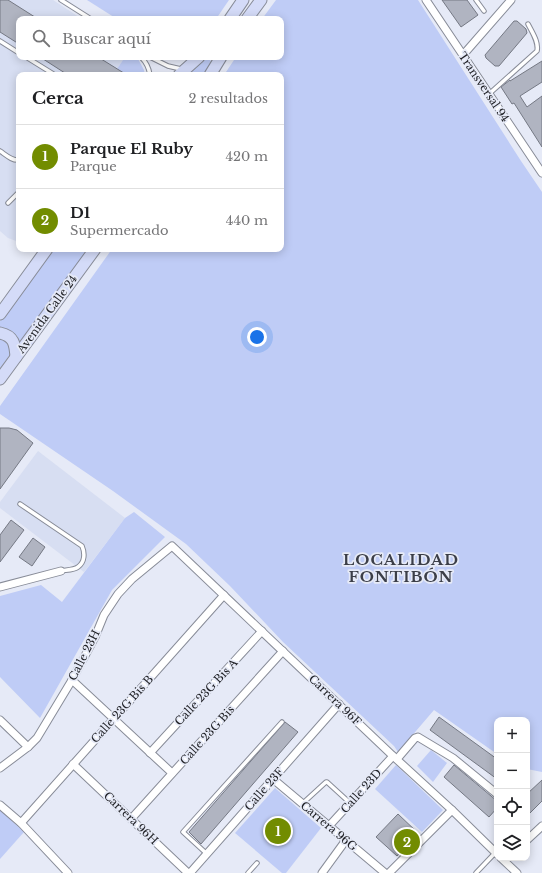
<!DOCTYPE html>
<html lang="es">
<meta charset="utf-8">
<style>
:root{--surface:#fff;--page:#f6f6f6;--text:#202124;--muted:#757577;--line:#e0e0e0;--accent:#728c00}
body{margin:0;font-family:"Libre Baskerville",serif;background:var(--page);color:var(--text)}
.controls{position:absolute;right:12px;bottom:12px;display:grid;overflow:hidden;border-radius:8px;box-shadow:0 2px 10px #0003}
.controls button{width:36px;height:36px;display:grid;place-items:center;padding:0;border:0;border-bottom:1px solid var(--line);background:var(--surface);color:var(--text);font:20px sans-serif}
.you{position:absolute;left:257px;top:337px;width:14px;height:14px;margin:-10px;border:3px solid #fff;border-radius:50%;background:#1a73e8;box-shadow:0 0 0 6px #1a73e833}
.badge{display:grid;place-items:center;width:26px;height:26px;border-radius:50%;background:var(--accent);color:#fff;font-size:13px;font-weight:700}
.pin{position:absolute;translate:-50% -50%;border:2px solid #fff;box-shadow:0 1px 4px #0006}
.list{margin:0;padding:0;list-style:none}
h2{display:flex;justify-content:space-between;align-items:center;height:52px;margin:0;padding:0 16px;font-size:17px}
h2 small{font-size:13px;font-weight:400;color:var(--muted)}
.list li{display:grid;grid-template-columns:26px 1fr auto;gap:12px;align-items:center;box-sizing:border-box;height:64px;padding:0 16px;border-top:1px solid var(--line)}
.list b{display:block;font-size:15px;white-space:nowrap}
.list p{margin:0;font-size:13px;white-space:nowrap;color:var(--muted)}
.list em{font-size:13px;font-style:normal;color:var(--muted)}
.icon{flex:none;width:22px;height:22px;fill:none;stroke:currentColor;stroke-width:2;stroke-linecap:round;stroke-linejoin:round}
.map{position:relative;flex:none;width:542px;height:873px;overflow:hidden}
.search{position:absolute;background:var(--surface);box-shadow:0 2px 10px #0003;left:16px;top:16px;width:268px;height:44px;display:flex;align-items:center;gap:10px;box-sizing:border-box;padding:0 14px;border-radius:8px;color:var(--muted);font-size:15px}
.panel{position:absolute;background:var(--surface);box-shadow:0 2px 10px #0003;left:16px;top:72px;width:268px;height:180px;border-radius:8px}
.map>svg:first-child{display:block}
.built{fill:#d7def2}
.green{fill:#bfccf6}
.building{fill:#b0b4c1;stroke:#757984}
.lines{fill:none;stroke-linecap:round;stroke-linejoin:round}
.lane-casing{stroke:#888c98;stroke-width:5.5}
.street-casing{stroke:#888c98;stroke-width:9}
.secondary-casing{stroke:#888c98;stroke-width:13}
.lane{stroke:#fff;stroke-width:3.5}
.street{stroke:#fff;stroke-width:7}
.secondary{stroke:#d4dbf8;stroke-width:11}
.labels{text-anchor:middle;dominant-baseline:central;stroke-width:3.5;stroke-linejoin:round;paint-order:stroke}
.street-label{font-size:11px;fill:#1e1f24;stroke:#e6eaf7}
.district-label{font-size:15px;font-weight:bold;letter-spacing:1px;fill:#3b3e48;stroke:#e6eaf7}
</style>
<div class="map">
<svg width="542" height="873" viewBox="0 0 542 873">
<rect width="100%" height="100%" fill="#e6eaf7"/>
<g class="built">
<path d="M0,0h53l29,19h-63v38h106l-12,18h-94v167l-11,-4 -8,-7z"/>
<path d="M38,451l87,67 -41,54 -84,-64v-6z"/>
</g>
<g class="green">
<path d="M87,0h142l-13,19h-99z"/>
<path d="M276,0h142l103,161 21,31v580l-15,-3v-49h-30v34l-63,-44 -36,42 -4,-6 -111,-104 -53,-56 -44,-42 -73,-53 -113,-77v-8l112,-157h169v-174h-57l12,-18h45v-38h-19z"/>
<path d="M125,57h12l7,13 1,5h-32z"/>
<path d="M207,58l4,3 -7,14h-16z"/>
<path d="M52,249l37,1 -69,94c-5,-10 -9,-14 -20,-17v-6z"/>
<path d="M0,337l9,5 2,11 -11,16z"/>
<path d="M134,512l31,25 -53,53 -72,128 -40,-41v-81l41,-11 21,17 63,-84z"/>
<path d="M431,750l16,13 -14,19 -16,-16z"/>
<path d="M396,765l47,45 -21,22 -47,-43z"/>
<path d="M275,788l46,40 -35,45h-4l-47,-40z"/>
<path d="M0,810l24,22 -24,27z"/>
</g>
<g class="building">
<path d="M0,0h8l30,19h-19v25l-19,-12z"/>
<path d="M442,0h25l11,15 -17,12z"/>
<path d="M514,21h3l9,8 1,4 -28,33h-4l-9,-8 -1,-3z"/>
<path d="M40,57h58l29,18h-59z"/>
<path d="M542,61v21l-22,14 7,11 15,-11v51l-28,-44 -2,1 -11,-17 9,-7v1z"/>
<path d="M0,428h9l8,2 16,13 -33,46z"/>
<path d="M11,520l13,10 -24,32v-27z"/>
<path d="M33,538l12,9 -13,19 -13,-9z"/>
<path d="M439,717l58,42v20l-67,-49z"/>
<path d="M285,722l13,10 -97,112 -12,-12z"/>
<path d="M454,765l43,36v7l-8,9 -45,-40z"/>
<path d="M542,780v21l-15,15v-22z"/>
<path d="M398,814l20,19 -21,23 -21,-19z"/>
</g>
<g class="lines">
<defs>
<g id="lane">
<path d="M61,0l30,19"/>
<path d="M476,0l8,11"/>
<path d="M0,41l19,12"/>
<path d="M26,57l29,18"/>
<path d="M141,57c5,5 8,11 9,18"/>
<path d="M150,57l18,9 13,3"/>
<path d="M489,94l48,-43c2,-9 -5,-19 -9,-27"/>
<path d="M0,151c6,4 12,10 19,9"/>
<path d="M8,203l11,-11"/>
<path d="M20,504l62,42c3,7 3,16 -4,21 -4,3 -12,3 -17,4"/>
<path d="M302,804l24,-22h1l23,21"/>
<path d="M207,854l-24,-22 99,-110"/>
<path d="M248,873l9,-10"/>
<path d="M476,873l19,-20"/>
</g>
<g id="street">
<path d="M426,0l116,173"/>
<path d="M463,55l48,-55"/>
<path d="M0,587l61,-16"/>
<path d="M72,680l100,93"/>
<path d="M0,720l28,27"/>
<path d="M150,753l112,-122"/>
<path d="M397,759l18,-21 3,-1 35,21 44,36"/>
<path d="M73,764l115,109"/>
<path d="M0,768l28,-21 9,-9 35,-58 23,-43 9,-22 14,-21 14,-15 40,-33 221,210 59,54 45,44"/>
<path d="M273,779l112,94"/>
<path d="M0,805l21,18 47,50"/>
<path d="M131,819l152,-168"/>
<path d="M21,823l203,-228"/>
<path d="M329,826l64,-70"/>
<path d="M527,840l15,-14"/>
<path d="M501,858l16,15"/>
<path d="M190,873l149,-169"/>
<path d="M322,873l24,-33"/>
<path d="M389,873l63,-63"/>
</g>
<g id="secondary">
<path d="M230,19l13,-19"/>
<path d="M247,19l14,-19"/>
<path d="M179,75l20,-18"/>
<path d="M210,75l11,-18"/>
<path d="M0,314l47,-65"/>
<path d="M0,333c14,3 15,11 16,24"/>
<path d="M0,379l95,-130"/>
</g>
</defs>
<use href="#lane" class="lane-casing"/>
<use href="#street" class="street-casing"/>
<use href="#secondary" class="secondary-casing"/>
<use href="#lane" class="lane"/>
<use href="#street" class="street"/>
<use href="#secondary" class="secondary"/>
</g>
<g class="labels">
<g class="street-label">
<text transform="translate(484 87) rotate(56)">Transversal 94</text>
<text transform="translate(47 314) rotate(-54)">Avenida Calle 24</text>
<text transform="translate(84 655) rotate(-63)">Calle 23H</text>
<text transform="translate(206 692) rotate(-47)">Calle 23G Bis A</text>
<text transform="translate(335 700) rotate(44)">Carrera 96F</text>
<text transform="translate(122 709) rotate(-48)">Calle 23G Bis B</text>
<text transform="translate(207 735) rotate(-48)">Calle 23G Bis</text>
<text transform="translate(264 789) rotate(-49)">Calle 23F</text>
<text transform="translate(361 791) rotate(-48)">Calle 23D</text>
<text transform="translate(131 818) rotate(44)">Carrera 96H</text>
<text transform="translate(329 826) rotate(40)">Carrera 96G</text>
</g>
<g class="district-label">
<text x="401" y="559">LOCALIDAD<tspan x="401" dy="17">FONTIBÓN</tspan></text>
</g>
</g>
</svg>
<div class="controls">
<button>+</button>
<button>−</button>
<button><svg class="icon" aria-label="locate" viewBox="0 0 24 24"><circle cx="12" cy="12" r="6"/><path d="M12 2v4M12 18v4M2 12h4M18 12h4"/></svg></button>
<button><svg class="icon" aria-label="layers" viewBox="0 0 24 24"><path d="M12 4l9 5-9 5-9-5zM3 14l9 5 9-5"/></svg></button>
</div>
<div class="you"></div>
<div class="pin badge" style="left:278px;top:831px">1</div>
<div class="pin badge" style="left:407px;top:842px">2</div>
<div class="search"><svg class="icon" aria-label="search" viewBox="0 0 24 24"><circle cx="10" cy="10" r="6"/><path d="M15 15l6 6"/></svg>Buscar aquí</div>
<section class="panel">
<h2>Cerca<small>2 resultados</small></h2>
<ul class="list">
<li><span class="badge">1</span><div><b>Parque El Ruby</b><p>Parque</p></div><em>420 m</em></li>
<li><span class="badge">2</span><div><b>D1</b><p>Supermercado</p></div><em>440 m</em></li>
</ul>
</section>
</div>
